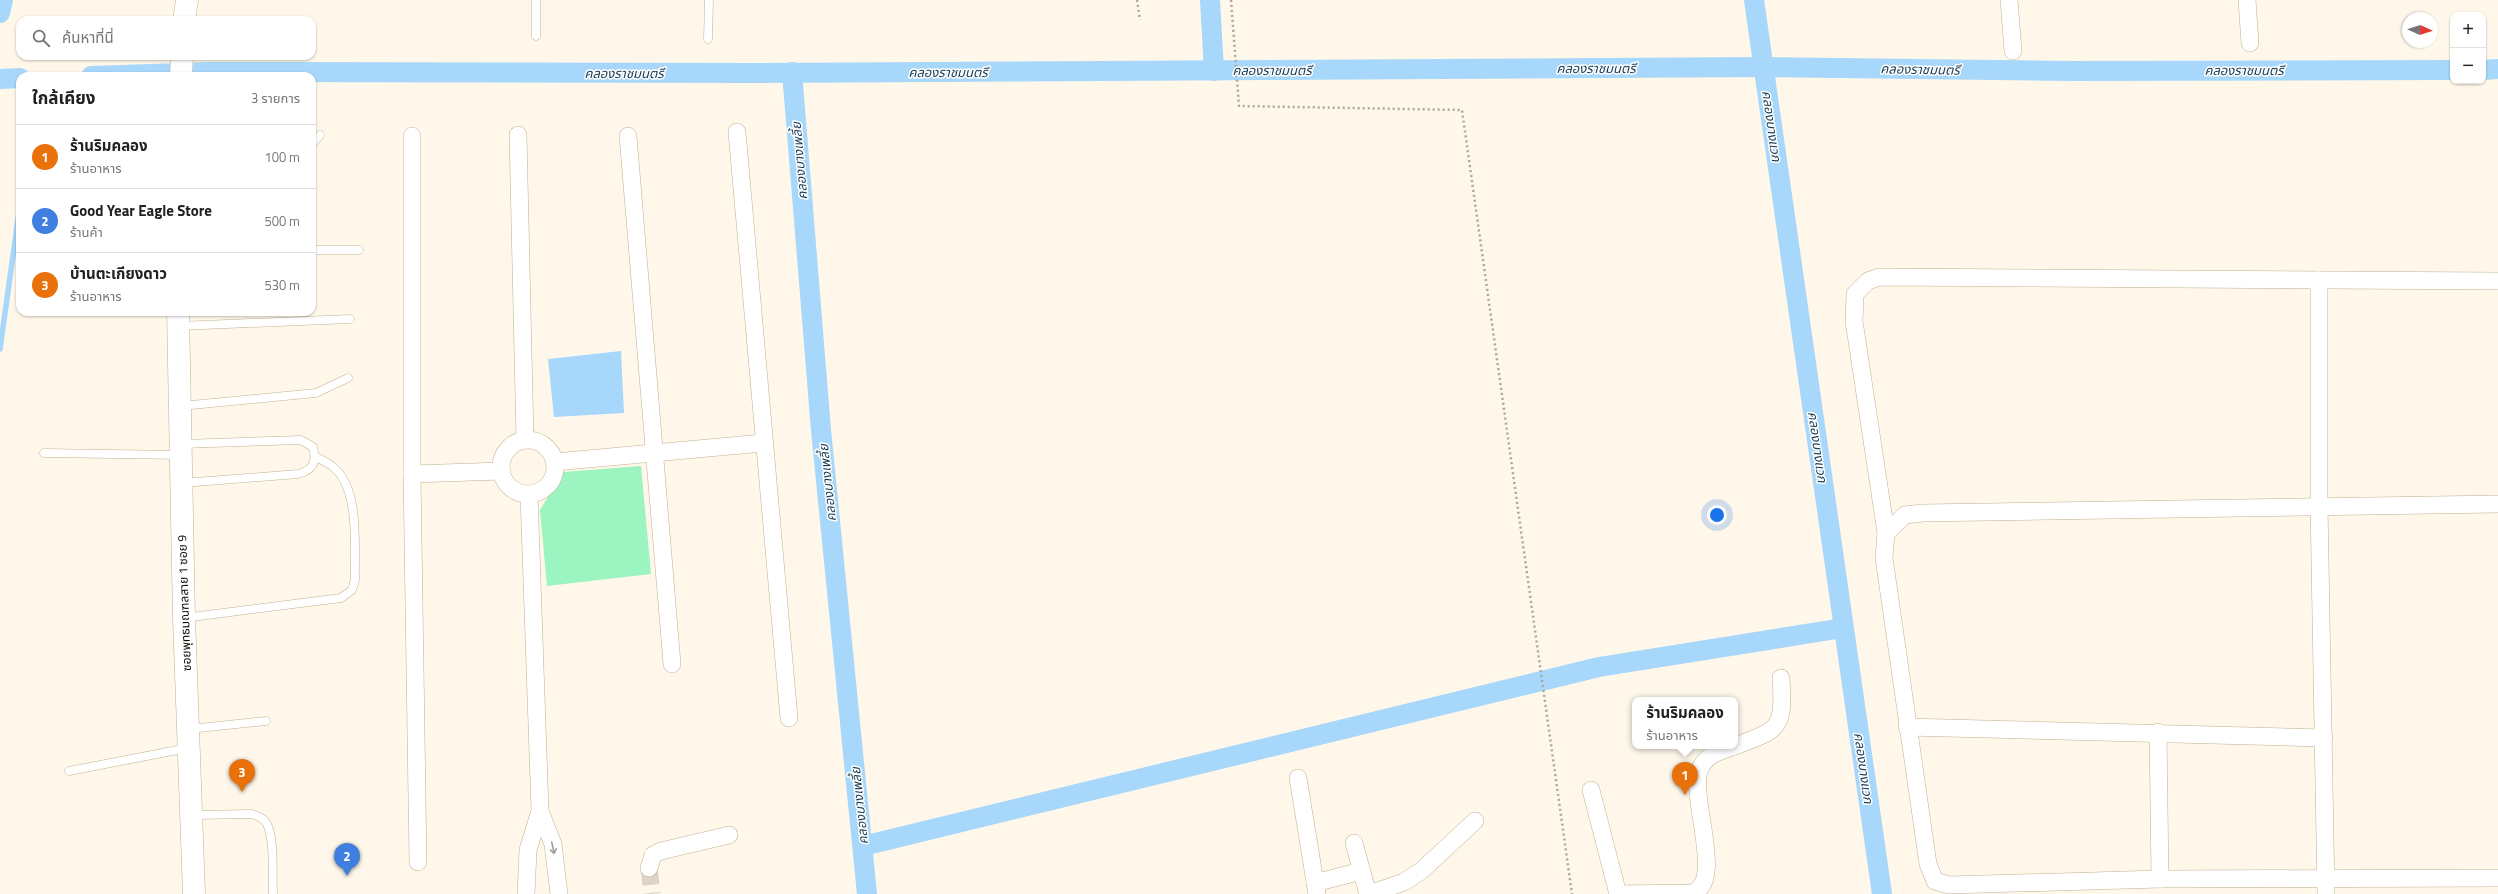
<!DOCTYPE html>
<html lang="th">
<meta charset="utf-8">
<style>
:root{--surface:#fff;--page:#f6f6f6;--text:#202124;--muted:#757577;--line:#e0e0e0;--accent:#5970e7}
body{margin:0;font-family:"Titillium Web","Noto Sans Thai",sans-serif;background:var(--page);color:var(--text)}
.controls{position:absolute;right:12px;top:12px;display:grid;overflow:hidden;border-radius:8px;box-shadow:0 1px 3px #0004}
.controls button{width:36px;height:36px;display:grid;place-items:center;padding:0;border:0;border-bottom:1px solid var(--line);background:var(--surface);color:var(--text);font:20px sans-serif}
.compass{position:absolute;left:2402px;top:12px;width:36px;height:36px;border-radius:50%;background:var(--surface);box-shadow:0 1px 3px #0004;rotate:93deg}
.you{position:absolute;left:1717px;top:515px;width:14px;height:14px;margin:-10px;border:3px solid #fff;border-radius:50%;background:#1a73e8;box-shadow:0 0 0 6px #1a73e833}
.badge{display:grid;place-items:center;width:26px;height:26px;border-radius:50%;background:var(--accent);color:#fff;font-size:13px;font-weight:700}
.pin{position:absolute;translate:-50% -33px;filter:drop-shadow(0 1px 2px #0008)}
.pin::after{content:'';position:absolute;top:21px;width:14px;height:12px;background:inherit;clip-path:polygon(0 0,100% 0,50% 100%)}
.popup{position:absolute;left:1632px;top:697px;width:106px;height:52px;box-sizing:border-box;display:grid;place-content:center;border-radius:8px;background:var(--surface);filter:drop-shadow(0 1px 3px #0005);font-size:13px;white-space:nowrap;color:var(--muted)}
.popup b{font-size:15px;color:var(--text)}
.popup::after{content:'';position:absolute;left:50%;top:100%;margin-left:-8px;border:8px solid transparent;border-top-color:var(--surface)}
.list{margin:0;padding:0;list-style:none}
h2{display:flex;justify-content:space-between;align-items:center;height:52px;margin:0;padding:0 16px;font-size:17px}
h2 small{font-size:13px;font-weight:400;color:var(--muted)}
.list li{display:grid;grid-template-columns:26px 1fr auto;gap:12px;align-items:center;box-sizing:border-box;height:64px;padding:0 16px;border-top:1px solid var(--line)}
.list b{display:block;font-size:15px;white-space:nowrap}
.list p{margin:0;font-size:13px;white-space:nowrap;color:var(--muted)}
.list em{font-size:13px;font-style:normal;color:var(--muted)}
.icon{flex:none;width:22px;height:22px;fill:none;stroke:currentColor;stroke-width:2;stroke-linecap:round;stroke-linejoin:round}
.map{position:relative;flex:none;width:2498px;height:894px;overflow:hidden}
.search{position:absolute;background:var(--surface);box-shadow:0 1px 3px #0004;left:16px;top:16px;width:300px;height:44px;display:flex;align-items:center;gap:10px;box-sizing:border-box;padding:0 14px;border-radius:12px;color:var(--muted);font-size:15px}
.panel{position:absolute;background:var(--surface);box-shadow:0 1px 3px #0004;left:16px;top:72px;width:300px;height:244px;border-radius:12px}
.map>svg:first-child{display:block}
.green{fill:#9cf4c0}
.water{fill:#a7d7fa}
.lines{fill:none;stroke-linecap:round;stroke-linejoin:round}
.stream{stroke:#a7d7fa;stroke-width:5.5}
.canal{stroke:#a7d7fa;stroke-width:20}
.street-tunnel{stroke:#dbd4c7;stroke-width:17;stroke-dasharray:17 8;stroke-linecap:butt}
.lane-casing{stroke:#c2b090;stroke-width:9}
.street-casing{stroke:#c2b090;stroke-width:18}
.secondary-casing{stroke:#c2b090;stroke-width:23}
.path{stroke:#ada69a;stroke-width:2.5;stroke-dasharray:2 3;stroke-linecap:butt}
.lane{stroke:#fff;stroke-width:8}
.street{stroke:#fff;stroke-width:17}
.secondary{stroke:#fff;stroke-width:22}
.oneway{stroke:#a19e9a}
.labels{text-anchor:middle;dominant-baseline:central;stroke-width:3;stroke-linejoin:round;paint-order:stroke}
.street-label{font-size:12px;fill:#130d03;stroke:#fff}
.water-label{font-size:13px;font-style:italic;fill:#163a52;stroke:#fff}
</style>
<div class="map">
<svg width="2498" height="894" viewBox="0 0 2498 894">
<rect width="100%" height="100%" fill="#fef7ea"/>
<path class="green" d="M641,466l10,108 -104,12 -7,-76 23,-38z"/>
<path class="water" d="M621,351l3,62 -70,4 -6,-58z"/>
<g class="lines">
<path class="stream" d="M0,349l20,-144"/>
<g class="canal">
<path d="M1210,0l4,71"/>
<path d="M1754,0l128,894"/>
<path d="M0,13l3,-13"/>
<path d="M2483,70l15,-1"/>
<path d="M792,72l29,358 46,464"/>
<path d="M91,76l119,-4 534,1 1019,-6 309,4 381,-1"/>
<path d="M0,79l20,-1"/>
<path d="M863,846l736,-179 244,-39"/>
</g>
<path class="street-tunnel" d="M649,868l3,26"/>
<defs>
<g id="lane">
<path d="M536,36v-36"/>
<path d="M708,39l1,-39"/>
<path d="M312,144l8,-9"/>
<path d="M312,250h47"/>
<path d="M179,326l171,-7"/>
<path d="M181,406l135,-13 32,-15"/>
<path d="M44,453l137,2"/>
<path d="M182,483l116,-9c15,-4 19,-11 15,-27l-12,-7 -119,4"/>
<path d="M184,618l157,-20 11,-8 3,-10c-1,-32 6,-92 -23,-114 -5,-4 -11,-6 -16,-9"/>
<path d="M189,729l77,-8"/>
<path d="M69,771l119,-23"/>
<path d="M192,815l60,-1c6,2 12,4 15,10 8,17 5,51 6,70"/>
</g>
<g id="street">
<path d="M2009,0l4,51"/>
<path d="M2247,0l3,43"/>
<path d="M737,132l52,586"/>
<path d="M518,135l7,305"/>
<path d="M412,136v338l6,388"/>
<path d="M628,136l44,528"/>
<path d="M2319,280v225l7,389"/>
<path d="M2498,281l-619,-4 -11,4 -13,13 -1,27 32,212 -2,25 44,306 7,17 14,4 211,-6 338,-1"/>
<circle cx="528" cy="467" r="27"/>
<path d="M555,462l208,-19"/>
<path d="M412,474l90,-3"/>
<path d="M529,494l11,317 13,33 6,50"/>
<path d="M1886,533l19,-18 18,-2 575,-9"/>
<path d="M1907,727l417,11"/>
<path d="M2158,732l2,147"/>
<path d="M1735,746c46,-17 49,-18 46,-68"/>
<path d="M1298,778l19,116"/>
<path d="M1591,790l27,104"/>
<path d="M1354,843l14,51"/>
<path d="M649,868l4,-13 8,-4 68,-16"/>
<path d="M1315,883l46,-12"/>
<path d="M526,894l2,-44 12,-39"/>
<path d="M1369,894l35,-12 17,-11 54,-50"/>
<path d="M1618,894c17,-1 60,0 74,-1 34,-10 -4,-98 8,-124 6,-15 21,-18 34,-23"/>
</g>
<g id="secondary">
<path d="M184,20l3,-20"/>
<path d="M181,76l1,-20"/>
<path d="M178,312l6,306 10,276"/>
</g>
</defs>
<use href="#lane" class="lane-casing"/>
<use href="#street" class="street-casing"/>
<use href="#secondary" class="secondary-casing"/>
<g class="path">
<path d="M1137,0l3,20"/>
<path d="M1231,0l8,106 223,4 110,784"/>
</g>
<use href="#lane" class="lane"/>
<use href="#street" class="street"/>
<use href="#secondary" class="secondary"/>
</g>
<defs><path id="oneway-shaft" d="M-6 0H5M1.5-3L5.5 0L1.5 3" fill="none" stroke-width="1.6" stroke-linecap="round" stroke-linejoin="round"/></defs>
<use class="oneway" href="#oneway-shaft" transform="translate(553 848) rotate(78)"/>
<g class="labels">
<g class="street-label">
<text transform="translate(184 603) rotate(-92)">ซอยพุทธมณฑลสาย 1 ซอย 9</text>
</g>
<g class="water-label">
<text x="1596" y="68">คลองราชมนตรี</text>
<text transform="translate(1920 69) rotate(1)">คลองราชมนตรี</text>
<text x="1272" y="70">คลองราชมนตรี</text>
<text x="2244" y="70">คลองราชมนตรี</text>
<text x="948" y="72">คลองราชมนตรี</text>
<text x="624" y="73">คลองราชมนตรี</text>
<text transform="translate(1772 126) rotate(82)">คลองบางแวก</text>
<text transform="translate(799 161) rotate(-95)">คลองบางเพลี้ย</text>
<text transform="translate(1818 447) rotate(82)">คลองบางแวก</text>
<text transform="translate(827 483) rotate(-96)">คลองบางเพลี้ย</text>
<text transform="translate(1864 768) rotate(82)">คลองบางแวก</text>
<text transform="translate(859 806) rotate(-96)">คลองบางเพลี้ย</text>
</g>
</g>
</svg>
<div class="controls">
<button>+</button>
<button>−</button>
</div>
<svg class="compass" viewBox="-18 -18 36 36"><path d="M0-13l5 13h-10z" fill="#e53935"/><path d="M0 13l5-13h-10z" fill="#757577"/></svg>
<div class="you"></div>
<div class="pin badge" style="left:1685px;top:795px;background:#e8710a">1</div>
<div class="popup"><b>ร้านริมคลอง</b>ร้านอาหาร</div>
<div class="pin badge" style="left:347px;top:876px;background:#3f7fe0">2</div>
<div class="pin badge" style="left:242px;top:792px;background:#e8710a">3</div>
<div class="search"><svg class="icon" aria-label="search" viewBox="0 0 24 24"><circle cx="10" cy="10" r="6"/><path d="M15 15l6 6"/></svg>ค้นหาที่นี่</div>
<section class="panel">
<h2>ใกล้เคียง<small>3 รายการ</small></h2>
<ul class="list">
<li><span class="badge" style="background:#e8710a">1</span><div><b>ร้านริมคลอง</b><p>ร้านอาหาร</p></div><em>100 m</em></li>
<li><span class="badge" style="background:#3f7fe0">2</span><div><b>Good Year Eagle Store</b><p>ร้านค้า</p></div><em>500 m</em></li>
<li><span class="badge" style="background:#e8710a">3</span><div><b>บ้านตะเกียงดาว</b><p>ร้านอาหาร</p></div><em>530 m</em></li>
</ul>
</section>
</div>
